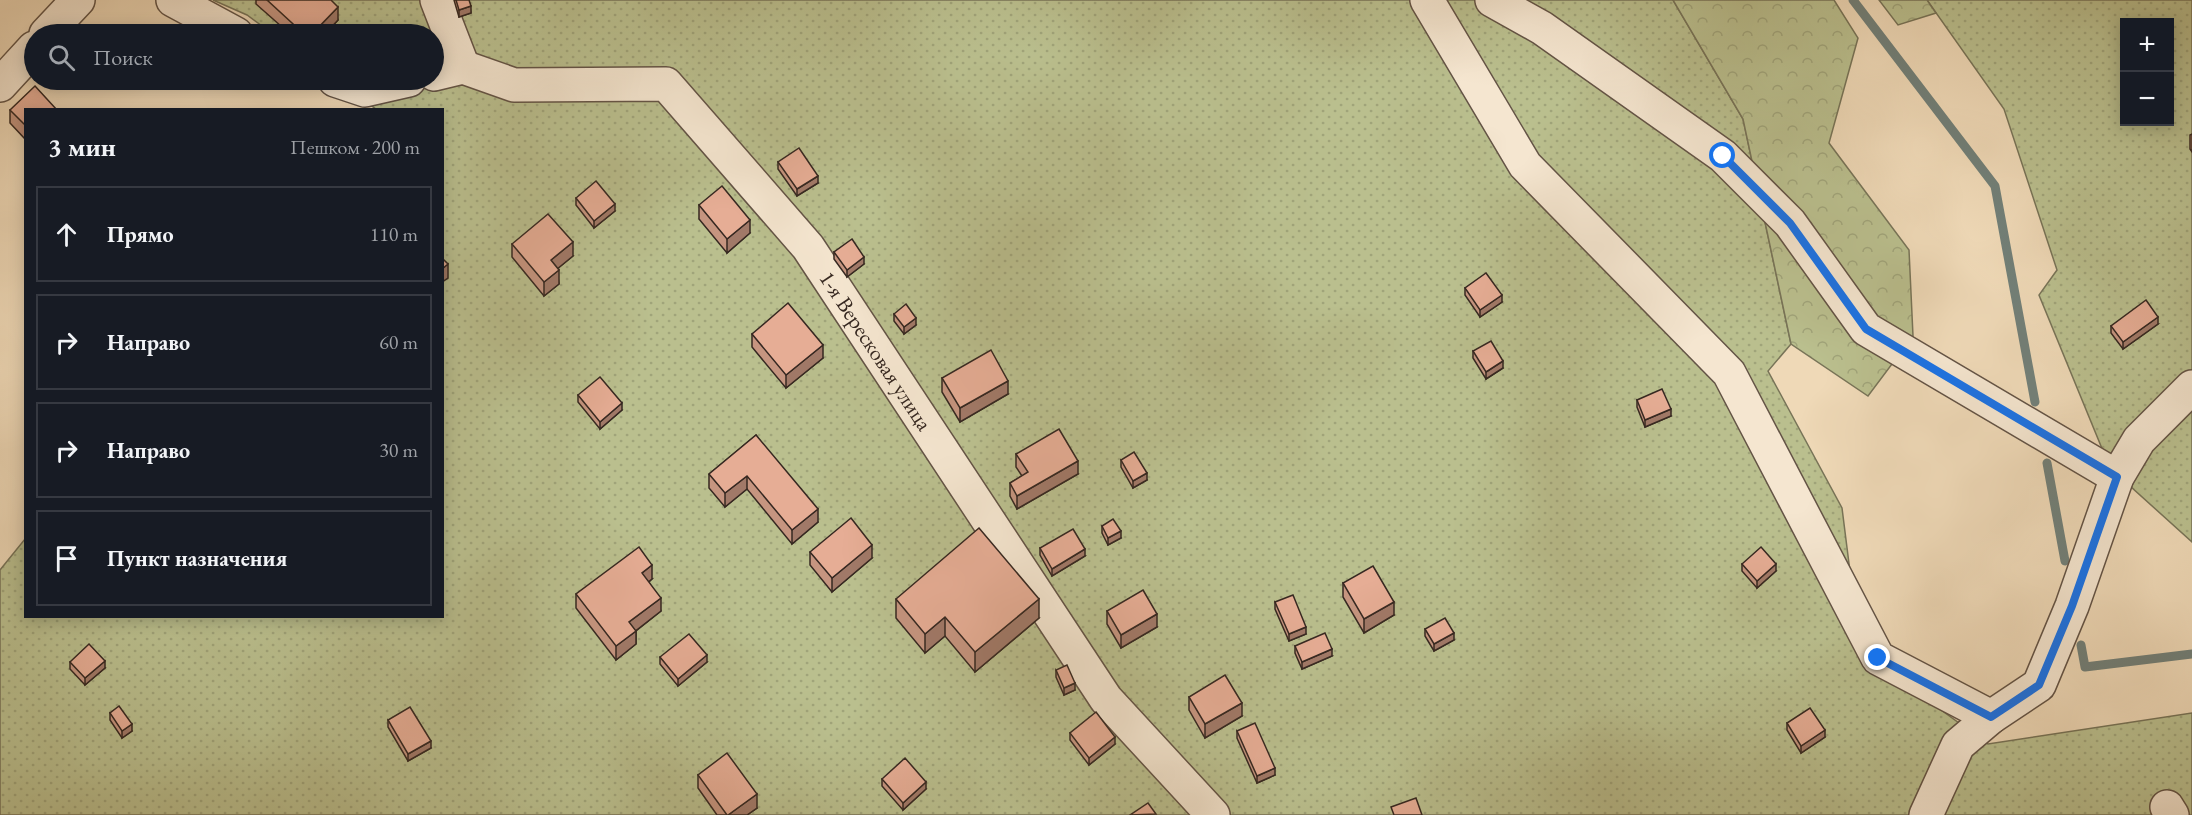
<!DOCTYPE html>
<html lang="ru">
<meta charset="utf-8">
<style>
:root{--surface:#171b24;--page:#20242c;--text:#f1f3f6;--muted:#9ea1a6;--line:#363941}
body{margin:0;font-family:"EB Garamond",serif;background:var(--page);color:var(--text)}
.controls{position:absolute;right:18px;top:18px;display:grid;overflow:hidden;border-radius:0px;box-shadow:0 3px 15px #0003}
.controls button{width:54px;height:54px;display:grid;place-items:center;padding:0;border:0;border-bottom:2px solid var(--line);background:var(--surface);color:var(--text);font:30px sans-serif}
.stop{position:absolute;width:18px;height:18px;margin:-14px;border:4px solid #1a73e8;border-radius:50%;background:#fff}
.stop.end{background:#1a73e8;border-color:#fff;box-shadow:0 2px 6px #0008}
.list{margin:0;padding:0;list-style:none}
h2{display:flex;justify-content:space-between;align-items:center;height:78px;margin:0;padding:0 24px;font-size:26px}
h2 small{font-size:20px;font-weight:400;color:var(--muted)}
.list li{display:grid;grid-template-columns:39px 1fr auto;gap:18px;align-items:center;box-sizing:border-box;height:96px;margin:0 12px 12px;padding:0 12px;border:2px solid var(--line);border-radius:0px}
.list b{display:block;font-size:22px;white-space:nowrap}
.list em{font-size:20px;font-style:normal;color:var(--muted)}
.icon{flex:none;width:33px;height:33px;fill:none;stroke:currentColor;stroke-width:2;stroke-linecap:round;stroke-linejoin:round}
.map{position:relative;flex:none;width:2192px;height:815px;overflow:hidden}
.search{position:absolute;background:var(--surface);box-shadow:0 3px 15px #0003;left:24px;top:24px;width:420px;height:66px;display:flex;align-items:center;gap:15px;box-sizing:border-box;padding:0 21px;border-radius:33px;color:var(--muted);font-size:22px}
.panel{position:absolute;background:var(--surface);box-shadow:0 3px 15px #0003;left:24px;top:108px;width:420px;height:510px;border-radius:0px}
.map>svg:first-child{display:block}
.grass{fill:url(#grass-dots);stroke:#787458;stroke-width:1.5;fill-rule:evenodd}
.forest{fill:url(#forest-crowns);stroke:#787458;stroke-width:1.5}
.lines{fill:none;stroke-linecap:round;stroke-linejoin:round}
.stream{stroke:#728079;stroke-width:9}
.minor-casing{stroke:#645446;stroke-width:36}
.minor{stroke:#f5e6d0;stroke-width:33}
.wall{fill:#c69580;stroke:#362821;stroke-width:1.5}
.shaded-wall{fill:#a17968;stroke:#362821;stroke-width:1.5}
.building{fill:#e6ad95;stroke:#362821;stroke-width:1.5}
.route{stroke:#1a73e8;stroke-width:8}
.labels{text-anchor:middle;dominant-baseline:central;stroke-width:6;stroke-linejoin:round;paint-order:stroke}
.street-label{font-size:22px;fill:#362821;stroke:#f5e6d0}
</style>
<div class="map">
<svg width="2192" height="815" viewBox="0 0 2192 815">
<defs>
<pattern id="grass-dots" width="8" height="8" patternUnits="userSpaceOnUse" patternTransform="scale(1.5)"><rect width="8" height="8" fill="#babf8e"/><path d="M2 2h.1M6 6h.1" fill="none" stroke="#a0a47a" stroke-width="1.8" stroke-linecap="round"/></pattern>
<pattern id="forest-crowns" width="20" height="18" patternUnits="userSpaceOnUse" patternTransform="scale(1.5)"><rect width="20" height="18" fill="#babf8e"/><path d="M2 6a3 3 0 1 1 6 0M12 15a3 3 0 1 1 6 0" fill="none" stroke="#a0a47a"/></pattern>
</defs>
<rect width="100%" height="100%" fill="#efd9b7"/>
<filter id="stains"><feTurbulence type="fractalNoise" baseFrequency=".00333" numOctaves="4"/><feColorMatrix values="0 0 0 0 .2 0 0 0 0 .09 0 0 0 0 .02 0 0 0 .5 -.17"/></filter>
<radialGradient id="worn" r=".72"><stop offset=".6" stop-color="#630" stop-opacity="0"/><stop offset="1" stop-color="#630" stop-opacity=".3"/></radialGradient>
<g class="grass">
<path d="M213,0h1460l70,119 48,225 -23,27 74,137 18,143 128,93 204,-31v102h-2192v-245l25,-31 1,77h416v-506l-66,-1 -41,-29h99v-46h-161l-26,-19z"/>
<path d="M1927,0h265v542l-82,-74 -71,-173 18,-25 -53,-161zM2124,22h46v100h-46z"/>
</g>
<g class="forest">
<path d="M1673,0h161l24,38 -29,105 80,107 4,86 -45,60 -77,-52 -48,-225z"/>
<path d="M1879,0h48l9,13 -38,12z"/>
</g>
<g class="lines">
<g class="stream">
<path d="M1853,0l142,186 40,216"/>
<path d="M2047,463l18,98"/>
<path d="M2081,645l4,22 107,-13"/>
</g>
<defs>
<g id="minor">
<path d="M173,0l63,34"/>
<path d="M437,0l26,67"/>
<path d="M1427,0l98,165 204,208 149,285 113,59"/>
<path d="M1492,0l50,28 181,128 67,67 76,106 251,148"/>
<path d="M46,34l32,-34"/>
<path id="s1" d="M434,74l29,-7 51,18 152,-1 142,163 298,452 107,116"/>
<path d="M335,80l30,10 44,-10"/>
<path d="M0,85l34,-37"/>
<path d="M2167,807l5,8"/>
<path d="M1926,815l32,-70 33,-28 48,-32 33,-79 45,-129 22,-37 53,-53"/>
</g>
</defs>
<use href="#minor" class="minor-casing"/>
<use href="#minor" class="minor"/>
</g>
<g class="wall">
<path d="M256,0h75l7,20 -13,14h-35l-34,-30z"/>
<path d="M454,0h15l2,13 -12,4z"/>
<path d="M10,110h16v30l-16,-17z"/>
<path d="M2192,134v18l-2,-3v-14z"/>
<path d="M778,162l40,21 -21,13 -19,-27z"/>
<path d="M576,198l39,13 -21,17 -18,-23z"/>
<path d="M699,205l51,28 -23,20 -28,-34z"/>
<path d="M512,244l61,12 -16,13 2,15 -15,12 -32,-39z"/>
<path d="M834,252l30,12 -17,13 -13,-18z"/>
<path d="M1465,288l37,14 -22,15 -15,-22z"/>
<path d="M894,314l22,11 -12,9 -10,-13z"/>
<path d="M2158,324l-35,25 -12,-16v-7z"/>
<path d="M752,334l71,24 -37,30 -34,-41z"/>
<path d="M1473,351l30,17 -17,11 -13,-21z"/>
<path d="M942,378l66,16 -48,28 -18,-30z"/>
<path d="M578,395l44,15 -22,19 -22,-27z"/>
<path d="M1637,400l34,16 -26,11 -8,-20z"/>
<path d="M756,435l62,87 -26,22 -45,-55 -22,18 -16,-19v-14z"/>
<path d="M1016,454l62,20 -61,35 -7,-13v-13l12,-7 -6,-9z"/>
<path d="M1121,460l26,20 -14,8 -12,-21z"/>
<path d="M1102,526l19,12 -13,7 -6,-12z"/>
<path d="M1040,548l45,8 -33,20 -12,-21z"/>
<path d="M810,552l62,6 -40,34 -22,-27z"/>
<path d="M1742,564l34,7 -19,17 -15,-17z"/>
<path d="M652,579l-3,3 12,29 -25,20v13l-20,16 -40,-52v-14z"/>
<path d="M1343,583l51,32 -30,18 -21,-36z"/>
<path d="M896,599l143,19 -64,54 -30,-36 -20,17 -29,-35z"/>
<path d="M1275,602l31,32 -17,7 -14,-32z"/>
<path d="M1107,611l50,16 -36,21 -14,-24z"/>
<path d="M1425,629l29,11 -20,11 -9,-15z"/>
<path d="M1295,646l37,10 -30,13 -7,-16z"/>
<path d="M660,657l47,5 -29,24 -18,-22z"/>
<path d="M70,662l35,6 -20,17 -15,-16z"/>
<path d="M1056,670l19,20 -11,5 -8,-18z"/>
<path d="M1189,697l53,19 -37,22 -16,-28z"/>
<path d="M110,713l22,18 -10,7 -12,-18z"/>
<path d="M388,720l43,28 -23,13 -20,-34z"/>
<path d="M1787,723l38,14 -24,16 -14,-23z"/>
<path d="M1237,731l38,44 -18,8 -20,-45z"/>
<path d="M1070,733l45,11 -26,21 -19,-25z"/>
<path d="M698,775l59,33 -10,7h-30l-19,-27z"/>
<path d="M882,779l44,10 -23,21 -21,-24z"/>
</g>
<g class="shaded-wall">
<path d="M471,6v7l-12,4v-7z"/>
<path d="M338,7v13l-13,14h-13z"/>
<path d="M818,176v7l-21,13v-7z"/>
<path d="M615,204v7l-21,17v-7z"/>
<path d="M750,220v13l-23,20v-14z"/>
<path d="M573,242v14l-22,18v-14z"/>
<path d="M864,257v7l-17,13v-7z"/>
<path d="M448,264v14l-6,4v-13z"/>
<path d="M559,270v14l-15,12v-14z"/>
<path d="M1502,295v7l-22,15v-7z"/>
<path d="M2158,317v7l-35,25v-7z"/>
<path d="M916,318v7l-12,9v-7z"/>
<path d="M823,345v13l-37,30v-13z"/>
<path d="M1503,361v7l-17,11v-7z"/>
<path d="M1008,381v13l-48,28v-14z"/>
<path d="M622,403v7l-22,19v-7z"/>
<path d="M1671,409v7l-26,11v-7z"/>
<path d="M1078,461v13l-61,35v-13z"/>
<path d="M1147,473v7l-14,8v-7z"/>
<path d="M747,476v13l-22,18v-14z"/>
<path d="M818,509v13l-26,22v-14z"/>
<path d="M1121,531v7l-13,7v-7z"/>
<path d="M872,545v13l-40,34v-14z"/>
<path d="M1085,549v7l-33,20v-7z"/>
<path d="M1776,564v7l-19,17v-7z"/>
<path d="M652,565v14l-10,8v-14z"/>
<path d="M661,598v13l-32,25v-14z"/>
<path d="M1039,599v19l-64,54v-20z"/>
<path d="M1394,602v13l-30,18v-14z"/>
<path d="M1157,614v13l-36,21v-13z"/>
<path d="M945,617v19l-20,17v-19z"/>
<path d="M1306,627v7l-17,7v-7z"/>
<path d="M636,631v13l-20,16v-14z"/>
<path d="M1454,633v7l-20,11v-7z"/>
<path d="M1332,649v7l-30,13v-7z"/>
<path d="M707,655v7l-29,24v-7z"/>
<path d="M105,661v7l-20,17v-7z"/>
<path d="M1075,683v7l-11,5v-7z"/>
<path d="M1242,703v13l-37,22v-14z"/>
<path d="M132,724v7l-10,7v-7z"/>
<path d="M1825,730v7l-24,16v-7z"/>
<path d="M1115,737v7l-26,21v-7z"/>
<path d="M431,741v7l-23,13v-7z"/>
<path d="M1275,768v7l-18,8v-7z"/>
<path d="M926,782v7l-23,21v-7z"/>
<path d="M757,794v14l-10,7h-19z"/>
</g>
<g class="building">
<path d="M267,0h64l7,7 -26,27h-8z"/>
<path d="M456,0h13l2,6 -12,4z"/>
<path d="M35,86l22,24h-31v16l-16,-16z"/>
<path d="M799,148l19,28 -21,13 -19,-27z"/>
<path d="M596,181l19,23 -21,17 -18,-23z"/>
<path d="M722,186l28,34 -23,19 -28,-34z"/>
<path d="M548,214l25,28 -22,18 8,10 -15,12 -32,-38z"/>
<path d="M852,239l12,18 -17,13 -13,-18z"/>
<path d="M442,258l6,6 -6,5z"/>
<path d="M1486,273l16,22 -22,15 -15,-22z"/>
<path d="M2146,300l12,17 -35,25 -12,-16z"/>
<path d="M788,303l35,42 -37,30 -34,-41z"/>
<path d="M906,304l10,14 -12,9 -10,-13z"/>
<path d="M1491,341l12,20 -17,11 -13,-21z"/>
<path d="M991,350l17,31 -48,27 -18,-30z"/>
<path d="M600,377l22,26 -22,19 -22,-27z"/>
<path d="M1662,389l9,20 -26,11 -8,-20z"/>
<path d="M1059,429l19,32 -61,35 -7,-13 18,-11 -12,-18z"/>
<path d="M756,435l62,74 -26,21 -45,-54 -22,17 -16,-19z"/>
<path d="M1134,452l13,21 -14,8 -12,-21z"/>
<path d="M851,518l21,27 -40,33 -22,-26z"/>
<path d="M1113,519l8,12 -13,7 -6,-12z"/>
<path d="M979,528l60,71 -64,53 -30,-35 -20,17 -29,-35z"/>
<path d="M1073,529l12,20 -33,20 -12,-21z"/>
<path d="M639,547l13,18 -10,8 19,25 -32,24 7,9 -20,15 -40,-52z"/>
<path d="M1761,547l15,17 -19,17 -15,-17z"/>
<path d="M1373,566l21,36 -30,17 -21,-36z"/>
<path d="M1143,590l14,24 -36,21 -14,-24z"/>
<path d="M1293,595l13,32 -17,7 -14,-32z"/>
<path d="M1445,618l9,15 -20,11 -9,-15z"/>
<path d="M1325,633l7,16 -30,13 -7,-16z"/>
<path d="M689,634l18,21 -29,24 -18,-22z"/>
<path d="M89,644l16,17 -20,17 -15,-16z"/>
<path d="M1067,665l8,18 -11,5 -8,-18z"/>
<path d="M1225,675l17,28 -37,21 -16,-27z"/>
<path d="M119,706l13,18 -10,7 -12,-18z"/>
<path d="M410,707l21,34 -23,13 -20,-34z"/>
<path d="M1810,708l15,22 -24,16 -14,-23z"/>
<path d="M1096,712l19,25 -26,21 -19,-25z"/>
<path d="M1255,723l20,45 -18,8 -20,-45z"/>
<path d="M727,753l30,41 -29,21h-1l-29,-40z"/>
<path d="M905,758l21,24 -23,21 -21,-24z"/>
<path d="M1416,798l6,17h-28l-3,-8z"/>
<path d="M1148,803l8,11 -26,1z"/>
</g>
<g class="lines">
<path class="route" d="M1723,156l67,67 76,106 251,148 -45,129 -33,79 -48,32 -113,-59"/>
</g>
<g class="labels">
<g class="street-label">
<text stroke="none"><textPath href="#s1" startOffset="576">1-я Вересковая улица</textPath></text>
</g>
</g>
<rect width="100%" height="100%" filter="url(#stains)"/>
<rect width="100%" height="100%" fill="url(#worn)"/>
</svg>
<div class="controls">
<button>+</button>
<button>−</button>
</div>
<div class="stop" style="left:1723px;top:156px"></div>
<div class="stop end" style="left:1878px;top:658px"></div>
<div class="search"><svg class="icon" aria-label="search" viewBox="0 0 24 24"><circle cx="10" cy="10" r="6"/><path d="M15 15l6 6"/></svg>Поиск</div>
<section class="panel">
<h2>3 мин<small>Пешком · 200 m</small></h2>
<ul class="list">
<li><svg class="icon" aria-label="ahead" viewBox="0 0 24 24"><path d="M12 20V5M6 11l6-6 6 6"/></svg><div><b>Прямо</b></div><em>110 m</em></li>
<li><svg class="icon" aria-label="right" viewBox="0 0 24 24"><path d="M7 20v-9h11M14 6l5 5-5 5"/></svg><div><b>Направо</b></div><em>60 m</em></li>
<li><svg class="icon" aria-label="right" viewBox="0 0 24 24"><path d="M7 20v-9h11M14 6l5 5-5 5"/></svg><div><b>Направо</b></div><em>30 m</em></li>
<li><svg class="icon" aria-label="arrive" viewBox="0 0 24 24"><path d="M6 21V4h12l-3 4 3 4H6"/></svg><div><b>Пункт назначения</b></div></li>
</ul>
</section>
</div>
